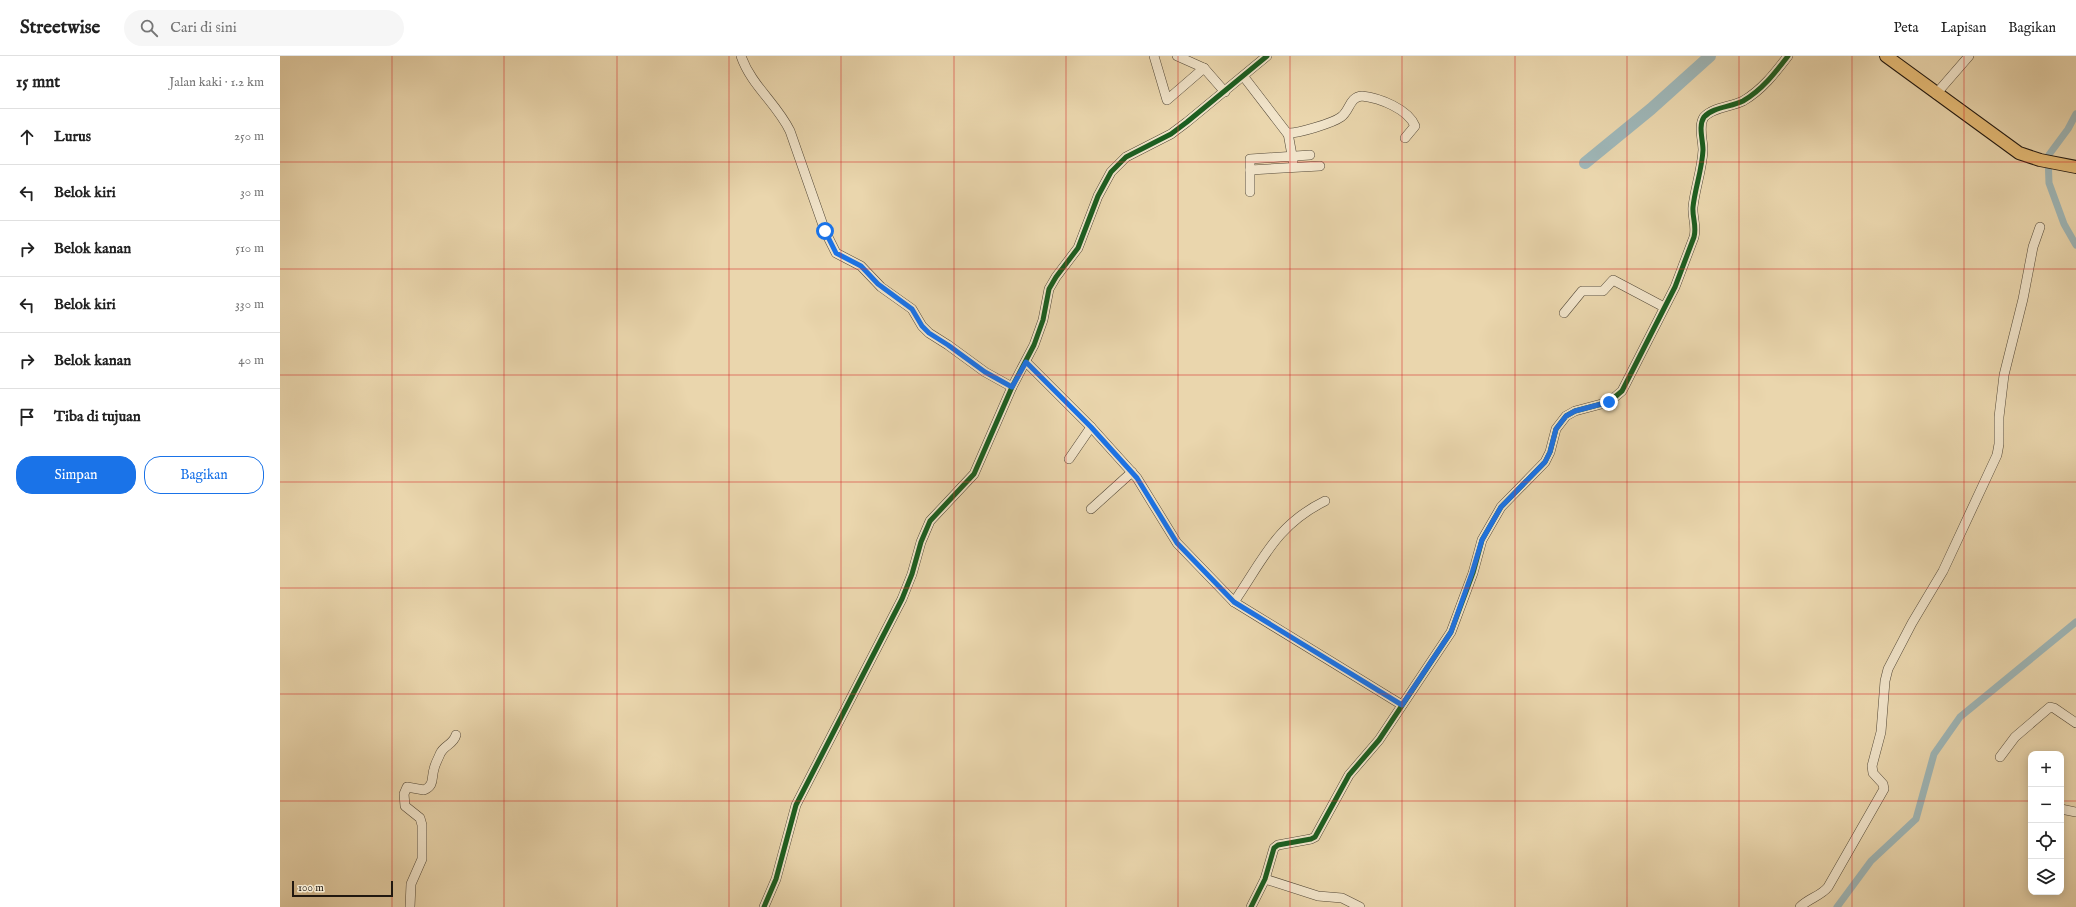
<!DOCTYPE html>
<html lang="id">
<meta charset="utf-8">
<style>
:root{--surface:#fff;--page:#f6f6f6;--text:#222;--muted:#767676;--line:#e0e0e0;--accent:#1a73e8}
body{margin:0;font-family:"IM FELL English",serif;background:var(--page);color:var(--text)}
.controls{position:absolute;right:12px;bottom:12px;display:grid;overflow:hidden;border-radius:8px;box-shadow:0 2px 10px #0003}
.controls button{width:36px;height:36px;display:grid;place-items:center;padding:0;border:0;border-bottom:1px solid var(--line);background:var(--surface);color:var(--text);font:20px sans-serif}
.scale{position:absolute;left:12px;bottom:10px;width:101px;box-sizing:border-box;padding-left:4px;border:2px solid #211810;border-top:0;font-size:11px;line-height:14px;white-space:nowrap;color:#211810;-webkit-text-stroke:3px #f1e4ca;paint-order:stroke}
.stop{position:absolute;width:12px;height:12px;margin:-9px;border:3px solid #1a73e8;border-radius:50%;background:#fff}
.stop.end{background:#1a73e8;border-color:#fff;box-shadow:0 1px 4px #0008}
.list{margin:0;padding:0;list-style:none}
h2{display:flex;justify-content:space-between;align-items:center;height:52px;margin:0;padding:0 16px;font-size:17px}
h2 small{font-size:13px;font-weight:400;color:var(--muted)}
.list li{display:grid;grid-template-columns:26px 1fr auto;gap:12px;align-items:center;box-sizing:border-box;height:56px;padding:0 16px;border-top:1px solid var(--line)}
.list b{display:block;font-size:15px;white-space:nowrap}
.list em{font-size:13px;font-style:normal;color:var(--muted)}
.actions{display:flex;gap:8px;padding:12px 16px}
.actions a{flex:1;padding:9px 0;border:1px solid var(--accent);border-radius:16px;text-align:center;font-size:14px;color:var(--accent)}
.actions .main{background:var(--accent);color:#fff}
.icon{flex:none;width:22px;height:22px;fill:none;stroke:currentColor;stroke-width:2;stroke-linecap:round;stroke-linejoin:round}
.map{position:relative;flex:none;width:1796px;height:851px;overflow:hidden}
header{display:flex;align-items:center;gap:24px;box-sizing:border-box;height:56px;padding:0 20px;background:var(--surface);border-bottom:1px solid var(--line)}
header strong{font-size:19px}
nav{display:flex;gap:22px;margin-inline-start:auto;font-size:14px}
.search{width:280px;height:36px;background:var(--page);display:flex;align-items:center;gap:10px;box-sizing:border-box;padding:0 14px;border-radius:22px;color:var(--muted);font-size:15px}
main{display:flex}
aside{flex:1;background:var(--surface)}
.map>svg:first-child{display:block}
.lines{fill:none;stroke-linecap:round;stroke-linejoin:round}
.canal{stroke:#9eb6b7;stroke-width:7}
.river{stroke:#9eb6b7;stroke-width:12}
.minor-casing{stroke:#534837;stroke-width:10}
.major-casing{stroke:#211810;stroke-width:14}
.minor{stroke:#f1e4ca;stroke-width:9}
.major{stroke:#e5bb76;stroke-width:12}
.cycleway-casing{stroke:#f1e4ca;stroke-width:8}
.cycleway{stroke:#1b5e20;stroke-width:5}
.route{stroke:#1a73e8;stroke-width:5}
.grid{fill:none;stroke:#d62828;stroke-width:1;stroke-opacity:0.55}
</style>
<header>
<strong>Streetwise</strong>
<div class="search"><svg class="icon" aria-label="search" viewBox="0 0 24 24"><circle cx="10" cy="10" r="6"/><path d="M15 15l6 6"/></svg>Cari di sini</div>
<nav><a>Peta</a><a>Lapisan</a><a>Bagikan</a></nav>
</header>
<main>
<aside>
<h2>15 mnt<small>Jalan kaki · 1.2 km</small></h2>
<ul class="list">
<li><svg class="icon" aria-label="ahead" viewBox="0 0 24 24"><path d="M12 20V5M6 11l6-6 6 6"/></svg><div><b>Lurus</b></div><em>250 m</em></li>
<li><svg class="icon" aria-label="left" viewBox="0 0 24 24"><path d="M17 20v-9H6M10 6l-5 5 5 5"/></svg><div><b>Belok kiri</b></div><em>30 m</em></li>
<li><svg class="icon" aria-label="right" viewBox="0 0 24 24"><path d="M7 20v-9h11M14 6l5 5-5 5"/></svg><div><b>Belok kanan</b></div><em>510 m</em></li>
<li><svg class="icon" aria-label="left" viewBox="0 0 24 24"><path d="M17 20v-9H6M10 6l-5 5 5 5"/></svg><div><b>Belok kiri</b></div><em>330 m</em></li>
<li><svg class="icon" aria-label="right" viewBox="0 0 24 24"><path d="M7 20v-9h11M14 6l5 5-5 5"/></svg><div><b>Belok kanan</b></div><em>40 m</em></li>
<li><svg class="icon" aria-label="arrive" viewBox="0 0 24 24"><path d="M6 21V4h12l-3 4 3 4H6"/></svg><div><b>Tiba di tujuan</b></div></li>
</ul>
<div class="actions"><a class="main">Simpan</a><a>Bagikan</a></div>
</aside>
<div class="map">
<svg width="1796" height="851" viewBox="0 0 1796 851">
<rect width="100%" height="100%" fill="#ead6ad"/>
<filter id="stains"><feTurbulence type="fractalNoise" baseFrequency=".005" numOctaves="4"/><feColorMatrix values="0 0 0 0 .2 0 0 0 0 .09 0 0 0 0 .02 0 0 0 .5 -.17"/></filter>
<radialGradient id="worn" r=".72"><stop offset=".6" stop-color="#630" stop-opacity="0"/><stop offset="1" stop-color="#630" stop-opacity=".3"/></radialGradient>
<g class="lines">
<g class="canal">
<path d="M1796,58l-8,15 -20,27 1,27 15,41 12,21"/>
<path d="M1557,851l34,-46 45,-42 18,-65 26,-37 116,-95"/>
</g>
<path class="river" d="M1305,107l66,-54 59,-53"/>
<defs>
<g id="minor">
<path d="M461,0c10,29 36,48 49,75l35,100 11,22 25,13 20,21 31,22 10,17 7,7 19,12 37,27 27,15"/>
<path d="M874,0l13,44 37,-32"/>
<path d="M897,0l27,12 21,24"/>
<path d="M964,21l43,56c10,1 46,-10 54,-16 9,-6 8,-20 21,-21 18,2 46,13 53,30l-10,12"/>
<path d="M1656,38l33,-38"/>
<path d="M1008,77l5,28"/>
<path d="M970,114l70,-4"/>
<path d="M970,136v-33l60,-4"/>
<path d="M1284,257l18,-22h21l10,-11 51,27"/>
<path d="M746,306l65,65 46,51 40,65 57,59 168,103"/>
<path d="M789,403l22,-32"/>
<path d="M811,453l41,-37"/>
<path d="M954,546c29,-42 42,-77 91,-101"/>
<path d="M1720,701l15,-20 35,-30 4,1 22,15"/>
<path d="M1781,753l15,3"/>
<path d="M985,823l53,17 24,2 18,9"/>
<path d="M130,851l1,-23 11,-25v-34l-2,-7 -15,-12 -1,-12 3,-7 17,3c11,-5 7,-12 10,-21 1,-5 4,-10 6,-15 4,-9 13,-9 16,-19"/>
<path d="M484,851l12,-28 20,-74 106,-206 10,-25 9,-32 9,-21 44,-47 38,-87 22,-42 9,-25 6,-31 7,-12 22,-29 20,-52 13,-24 15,-15 45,-23 16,-12 80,-66"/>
<path d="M971,851l14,-28 9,-31 4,-3 33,-6 4,-2 34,-62 30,-35 72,-108 22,-59 9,-33 19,-33 44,-45 5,-10 6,-23 10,-13 9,-5 34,-9 13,-11 53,-104 19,-50c3,-11 -2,-20 -1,-30 2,-19 9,-37 10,-57 0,-10 -5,-24 1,-33 9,-10 27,-10 39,-16 19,-11 32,-28 45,-45"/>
<path d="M1520,851c9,-9 21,-11 28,-20l56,-98 -1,-5 -10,-11 -1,-7 9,-34 4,-51 3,-12 24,-46 31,-52 54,-116 2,-11v-27l5,-42 19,-76 10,-52 7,-20"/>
</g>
<path id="major" d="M1606,0l133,97 21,7 36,7"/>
</defs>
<use href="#minor" class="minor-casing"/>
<use href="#major" class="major-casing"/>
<use href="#minor" class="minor"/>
<use href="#major" class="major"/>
<defs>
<g id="cycleway">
<path d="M484,851l12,-28 20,-74 106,-206 10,-25 9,-32 9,-21 44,-47 38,-87 22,-42 9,-25 6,-31 7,-12 22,-29 20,-52 13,-24 15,-15 45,-23 16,-12 80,-66"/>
<path d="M971,851l14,-28 9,-31 4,-3 33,-6 4,-2 34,-62 30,-35 72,-108 22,-59 9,-33 19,-33 44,-45 5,-10 6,-23 10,-13 9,-5 34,-9 13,-11 53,-104 19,-50c3,-11 -2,-20 -1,-30 2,-19 9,-37 10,-57 0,-10 -5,-24 1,-33 9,-10 27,-10 39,-16 19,-11 32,-28 45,-45"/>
</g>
</defs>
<use href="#cycleway" class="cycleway-casing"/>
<use href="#cycleway" class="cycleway"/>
</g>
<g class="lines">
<path class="route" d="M545,175l11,22 25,13 17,18 34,25 10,17 7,7 19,12 37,27 27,15 14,-25 65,65 46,51 40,65 57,59 168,103 49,-73 21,-59 10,-33 19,-33 44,-45 5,-10 6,-23 10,-13 9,-5 34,-9"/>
</g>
<path class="grid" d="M112,0v851M224,0v851M337,0v851M449,0v851M561,0v851M674,0v851M786,0v851M898,0v851M1010,0v851M1122,0v851M1235,0v851M1347,0v851M1459,0v851M1572,0v851M1684,0v851M0,106h1796M0,213h1796M0,319h1796M0,426h1796M0,532h1796M0,638h1796M0,745h1751M1781,745h15"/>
<rect width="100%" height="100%" filter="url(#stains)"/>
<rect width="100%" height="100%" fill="url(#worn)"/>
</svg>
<div class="controls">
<button>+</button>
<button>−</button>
<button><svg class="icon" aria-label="locate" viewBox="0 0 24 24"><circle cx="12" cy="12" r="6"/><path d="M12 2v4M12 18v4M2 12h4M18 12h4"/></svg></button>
<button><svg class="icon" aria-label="layers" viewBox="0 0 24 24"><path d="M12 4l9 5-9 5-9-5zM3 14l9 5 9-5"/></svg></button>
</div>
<div class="scale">100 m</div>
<div class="stop" style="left:545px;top:175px"></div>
<div class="stop end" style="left:1329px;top:346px"></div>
</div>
</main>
